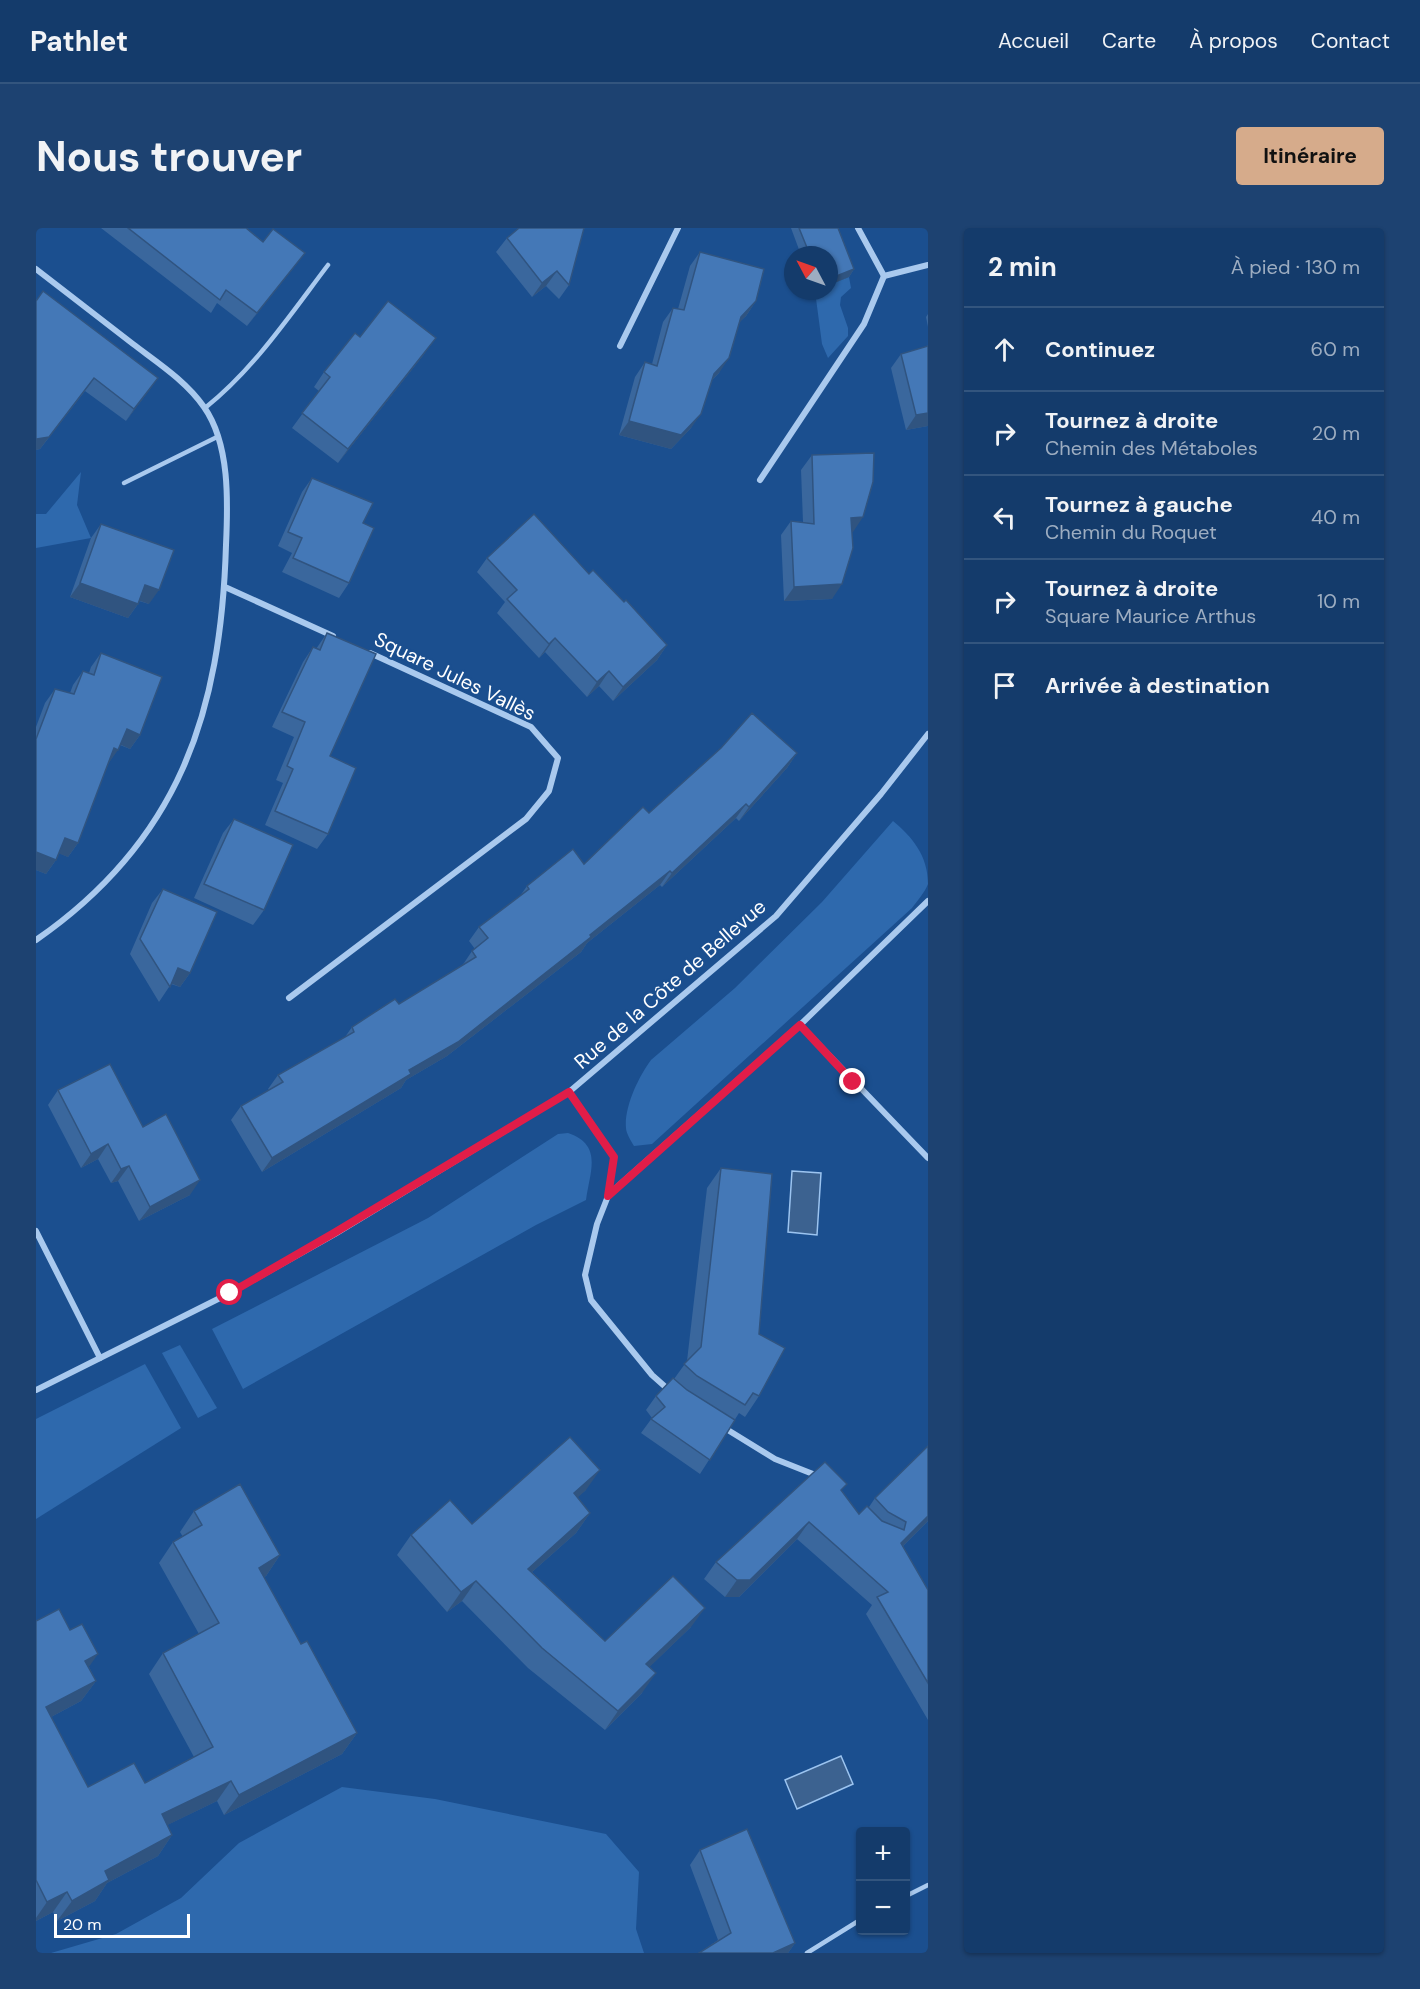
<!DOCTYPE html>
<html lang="fr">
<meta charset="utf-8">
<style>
:root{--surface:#143b6b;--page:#1d4271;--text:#f1f3f6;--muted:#9dadc1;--line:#33557e;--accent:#d6ab8b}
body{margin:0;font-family:"DM Sans",sans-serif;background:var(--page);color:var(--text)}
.controls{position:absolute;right:18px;bottom:18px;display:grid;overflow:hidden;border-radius:6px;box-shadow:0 2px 4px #0004}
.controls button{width:54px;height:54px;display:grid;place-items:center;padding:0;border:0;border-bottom:2px solid var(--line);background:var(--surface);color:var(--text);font:30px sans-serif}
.compass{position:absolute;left:748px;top:18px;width:54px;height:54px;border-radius:50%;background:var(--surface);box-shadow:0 2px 4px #0004;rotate:311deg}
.scale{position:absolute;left:18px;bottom:15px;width:136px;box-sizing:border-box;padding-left:6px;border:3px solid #fff;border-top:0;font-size:16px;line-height:21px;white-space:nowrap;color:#fff;-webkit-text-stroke:4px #1b4f8f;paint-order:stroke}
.stop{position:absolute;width:18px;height:18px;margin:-14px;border:4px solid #e11d48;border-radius:50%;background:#fff}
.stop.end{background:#e11d48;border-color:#fff;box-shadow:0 2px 6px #0008}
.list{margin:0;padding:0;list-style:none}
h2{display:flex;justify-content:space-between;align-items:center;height:78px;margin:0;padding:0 24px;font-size:26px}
h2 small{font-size:20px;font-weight:400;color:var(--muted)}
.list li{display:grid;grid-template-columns:39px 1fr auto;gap:18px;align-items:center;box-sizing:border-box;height:84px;padding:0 24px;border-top:2px solid var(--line)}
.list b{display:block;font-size:22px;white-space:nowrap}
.list p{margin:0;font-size:20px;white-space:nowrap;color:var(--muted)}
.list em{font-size:20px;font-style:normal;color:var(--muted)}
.icon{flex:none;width:33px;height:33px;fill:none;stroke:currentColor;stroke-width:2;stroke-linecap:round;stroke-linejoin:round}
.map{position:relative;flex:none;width:892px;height:1725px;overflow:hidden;border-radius:6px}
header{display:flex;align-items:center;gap:36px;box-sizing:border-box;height:84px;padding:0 30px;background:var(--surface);border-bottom:2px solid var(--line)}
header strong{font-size:28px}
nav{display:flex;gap:33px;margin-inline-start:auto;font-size:21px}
.intro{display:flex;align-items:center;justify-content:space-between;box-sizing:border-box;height:144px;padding:0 36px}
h1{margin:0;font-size:42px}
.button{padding:15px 27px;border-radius:6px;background:var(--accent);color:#111;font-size:21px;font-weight:700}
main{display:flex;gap:36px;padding:0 36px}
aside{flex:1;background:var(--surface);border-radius:6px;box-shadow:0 2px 4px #0004}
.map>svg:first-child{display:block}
.green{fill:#2e69ad}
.water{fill:#3c6290;stroke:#9cc4f0;stroke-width:1.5}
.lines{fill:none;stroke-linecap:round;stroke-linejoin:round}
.service{stroke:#a9c9ee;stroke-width:4.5}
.minor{stroke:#a9c9ee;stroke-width:6}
.wall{fill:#3a679d}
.shaded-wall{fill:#305480}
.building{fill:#4478b7;stroke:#305480;stroke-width:1.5}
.route{stroke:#e11d48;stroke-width:8}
.labels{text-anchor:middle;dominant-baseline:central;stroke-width:4.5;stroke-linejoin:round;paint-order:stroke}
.street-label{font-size:20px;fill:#fff;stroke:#1b4f8f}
</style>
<header>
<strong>Pathlet</strong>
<nav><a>Accueil</a><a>Carte</a><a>À propos</a><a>Contact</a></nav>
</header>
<div class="intro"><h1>Nous trouver</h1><a class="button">Itinéraire</a></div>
<main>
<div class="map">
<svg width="892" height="1725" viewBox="0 0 892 1725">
<rect width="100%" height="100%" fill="#1b4f8f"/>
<g class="green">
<path d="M813,49l2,11 -10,9 -1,8 8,23v8l-20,22 -6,-14 -7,-53h14v-6z"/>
<path d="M45,244l-4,33 14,33 -55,10v-34h10z"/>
<path d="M857,593c19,16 35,34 35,63 -3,8 -11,17 -16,24l-260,236 -18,2c-3,-5 -8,-13 -8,-18 -2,-21 13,-52 25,-68l84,-72 87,-86z"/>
<path d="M532,905c35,12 22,38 18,67l-50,25 -293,164 -31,-60 216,-111 130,-84z"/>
<path d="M144,1117l37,63 -19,10 -36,-65z"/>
<path d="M109,1136l36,64 -145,91v-100z"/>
<path d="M306,1559l93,12 171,35 33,38 -3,57 8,24h-593l65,-19 65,-36 58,-55z"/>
</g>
<g class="water">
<path d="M756,943l29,2 -4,62 -29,-3z"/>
<path d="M805,1528l12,28 -56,25 -12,-29z"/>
</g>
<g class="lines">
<g class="service">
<path d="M169,180c49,-39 85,-93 123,-143"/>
<path d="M88,255l93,-46"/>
<path d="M870,1668l22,-11"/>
<path d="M771,1725l53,-33"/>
</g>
<g class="minor">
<path d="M822,0l26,48 44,-11"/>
<path d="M0,41c32,25 65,50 97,75 25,19 53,37 71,63 26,37 24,95 22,138 -5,168 -47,296 -190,395"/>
<path d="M584,118l58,-118"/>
<path d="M724,252l104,-156 20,-48"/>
<path d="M189,359l108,49"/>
<path d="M253,770l237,-179 23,-28 9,-33 -27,-31 -161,-74"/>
<path d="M764,797l128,133"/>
<path d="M533,864l45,65 -6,39 -11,28 -12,51 6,25 61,75 18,16"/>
<path d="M572,967l192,-170 128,-124"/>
<path d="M0,1003l64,127"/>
<path d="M0,1162l194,-97 105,-59 234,-142 207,-176 105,-122 47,-60"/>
<path d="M687,1199l52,32 43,17"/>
</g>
</g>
<g class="wall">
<path d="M65,0h145l49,38 -48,60 -30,-23 -6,10z"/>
<path d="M483,0l50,57 -10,14 -13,-13 -14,11 -36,-45 11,-14z"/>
<path d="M755,0h47l16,41 -5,8 -20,8v-30h-28z"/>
<path d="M664,24l56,49 -10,15 -7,6 -20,51 -7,7 -21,48 -20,21 -52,-14 16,-58 10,-15 7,2 11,-42 10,-14 5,1 12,-43z"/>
<path d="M0,73l122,77 -32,43 -41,-30 -45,58 -4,1z"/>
<path d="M892,86v13l-2,-10z"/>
<path d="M324,109l65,16 -87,110 -46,-35 27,-37 -5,-4 10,-15z"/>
<path d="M865,126l27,72 -22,4 -15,-62z"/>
<path d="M776,227l41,77h-1l-20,67 -48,2 -3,-66 10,-14 12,1 -2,-52z"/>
<path d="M276,250l51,45 -14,60 -10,15 -57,-26 10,-19 -14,-7 24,-54z"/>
<path d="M65,296l48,80 -10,-3 -1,3 -10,14 -58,-21 21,-59z"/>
<path d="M451,330l102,16 35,28 43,43 -10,15 -44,41 -14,-15 -12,11 -42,-45 -6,6 -42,-45 8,-11 -28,-30z"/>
<path d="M291,405l3,123 -2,78 -11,15 -52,-24 18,-42 -7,-3 18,-43 -22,-10 31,-65 10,-15 3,2z"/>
<path d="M65,425l39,82 -10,14 -10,-4 -12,19 -30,79 -10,14 -9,-4 -3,7 -10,14 -10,-4v-143l9,-24 10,-14 15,4 3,-8 10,-14 6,2 2,-6z"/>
<path d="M761,525l-10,15 -48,53 -3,-3 -74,69 -2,-2 -73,58 -6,9 -134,104 -41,24 -5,8 -139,84 -31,-52 10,-14 28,-16 -1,-1 10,-14 67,-38 7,-10 47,-23 63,-38 10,-15 3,-2 -6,-8 10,-14 41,-31 7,-10 57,-22 65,-51z"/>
<path d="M198,591l30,91 -11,15 -59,-27 29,-65z"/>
<path d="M127,661l27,84 -10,14 -9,-3 -12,18 -29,-48 22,-51z"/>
<path d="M22,862l85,37 47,68 -51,26 -21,-40 -7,2 -13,-24 -17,9 -33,-63z"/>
<path d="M685,940l38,166v62l-14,21 -6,-4 -39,61 -59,-41 11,-15 -6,-8 10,-14 18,-17 13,-18 20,-173z"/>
<path d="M892,1218v75l-25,25 25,44v130l-62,-106 6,-9 -75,-66 -58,58h-14l-21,-18 12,-17 126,-71 17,23 10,-7 6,-9z"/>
<path d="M550,1262l-9,7 13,16 -14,20 -44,39 73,69 86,-14 -42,40 -7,26 -37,37 -77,-62 -66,-67 -15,11 -50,-57 14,-20 61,-11z"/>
<path d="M158,1283l86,44 -14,21 -2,1 37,67 56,89 -15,21 -118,61 -7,-14 -50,24 5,10 -14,21 -51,27 -12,18 -38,20 -4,-9 -17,9v-300l53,46 7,14 -15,20 -30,16 37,70 57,-4 49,-26 -45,-83 14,-21 36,-19 -40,-71 14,-21 10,-5 -3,-5z"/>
<path d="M664,1622l95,93 -7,10h-89l19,-13 -28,-75z"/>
</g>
<g class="shaded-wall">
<path d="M269,25l-10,13 -48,60 10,-13z"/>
<path d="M818,41l-5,8 -20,8v-6z"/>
<path d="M521,43l-11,15 -14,11 10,-14z"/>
<path d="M720,73l-10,15 -15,15 10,-14z"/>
<path d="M400,110l-11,15 -87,110 10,-14z"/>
<path d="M693,130l-10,15 -15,15 10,-14z"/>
<path d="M58,150l-54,71 -4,1v-10z"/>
<path d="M122,150l-9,13 -23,30 8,-12z"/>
<path d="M892,185v13l-22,4 10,-15z"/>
<path d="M665,186l-10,14 -20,21 -52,-14 10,-14z"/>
<path d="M827,289l-10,15 -13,1 11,-15z"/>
<path d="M44,355l58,21 -10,14 -58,-21z"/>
<path d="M806,356l-10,15 -48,2 10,-14z"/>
<path d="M109,357l14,5 -10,14 -14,-5z"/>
<path d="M519,410l-10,14 -6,6 10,-14z"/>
<path d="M631,417l-10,15 -44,41 10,-14z"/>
<path d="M573,443l-10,15 -12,11 10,-15z"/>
<path d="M91,501l13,6 -10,14 -13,-6z"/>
<path d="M78,520l4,2 -10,14z"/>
<path d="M761,525l-10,15 -48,53 10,-14z"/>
<path d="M710,576l-10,14 -74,69 10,-14z"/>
<path d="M29,610l13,5 -10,14 -13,-5z"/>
<path d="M0,624l20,8 -10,14 -10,-4z"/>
<path d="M634,643l-10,14 -73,58 -6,9 -134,104 -41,24 -5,8 -139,84 10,-14 137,-88 181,-135z"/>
<path d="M142,740l12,5 -10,14 -12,-5z"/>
<path d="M72,916l-10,15 -17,9 10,-14z"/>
<path d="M93,938l-11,15 -7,2 10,-14z"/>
<path d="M164,952l-10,15 -51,26 11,-14z"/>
<path d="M564,1242l-14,20 -25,23 13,-20z"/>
<path d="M554,1285l-14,20 -62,55 14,-19z"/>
<path d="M892,1288v5l-39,39 12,-17z"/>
<path d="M773,1294l-12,17 -58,58h-14l12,-17z"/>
<path d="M244,1327l-14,21 -22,12 15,-20z"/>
<path d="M440,1353l-14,20 -15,11 14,-20z"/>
<path d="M669,1380l-14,19 -59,57 14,-20z"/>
<path d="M62,1426l-14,20 1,-13z"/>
<path d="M620,1445l-14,20 -37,37 13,-19z"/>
<path d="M60,1453l-15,20 -45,24 10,-18z"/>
<path d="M321,1505l-15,21 -118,61 15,-20z"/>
<path d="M195,1553l-14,20 -70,34 15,-21z"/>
<path d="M136,1607l-14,21 -51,27 -12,18 -38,20 15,-20 33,-30z"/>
<path d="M31,1664l-14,20 -17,9v-3l11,-16z"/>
<path d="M759,1715l-7,10h-15z"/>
</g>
<g class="building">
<path d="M92,0h118l17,14 10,-13 32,24 -48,60 -31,-23 -6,10z"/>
<path d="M483,0h65l-15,57 -12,-14 -15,12 -35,-45z"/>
<path d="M763,0h39l16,41 -25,10v-24h-19z"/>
<path d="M664,24l64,17 -8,32 -15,16 -12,41 -15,16 -13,40 -20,21 -52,-14 16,-59 12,4 16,-58 11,2z"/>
<path d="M7,63l115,87 -24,31 -40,-31 -45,59 -12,2 -1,1v-139z"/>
<path d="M352,73l48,37 -88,111 -46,-36 28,-36 -6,-5 31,-39 5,4z"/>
<path d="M892,118v67l-12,2 -15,-61z"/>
<path d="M838,225l-1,29 -10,35 -12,1 2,30 -11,36 -48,3 -3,-66 23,3 -2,-69z"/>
<path d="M276,250l61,25 -10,20 11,5 -25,55 -56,-25 9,-20 -14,-6z"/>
<path d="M498,286l55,60 4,-4 31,32 2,-2 41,45 -44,42 -14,-16 -12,11 -42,-44 -6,6 -42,-45 10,-9 -30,-32z"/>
<path d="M65,296l73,26 -15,40 -14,-5 -7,19 -58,-21z"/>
<path d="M291,405l49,21 -46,102 26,12 -28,66 -53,-23 18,-42 -6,-3 18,-44 -23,-10 31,-65 7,3z"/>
<path d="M65,425l61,24 -22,58 -13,-6 -9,21 -4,-2 -36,95 -13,-5 -9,22 -20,-8v-113l19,-50 19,5 9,-23 11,4z"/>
<path d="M716,485l45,40 -48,54 -3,-3 -74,69 -2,-2 -80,64 1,2 -133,105 -49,28 2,4 -139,84 -31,-52 42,-24 -5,-7 76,-43 -2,-5 43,-28 4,5 77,-47 -4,-6 16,-13 -9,-11 50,-38 -2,-3 46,-37 11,15 59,-57 6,6 72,-65z"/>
<path d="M198,591l59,26 -29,65 -60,-26z"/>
<path d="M127,661l54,23 -27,61 -12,-5 -8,19 -30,-48z"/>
<path d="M74,836l33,63 23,-13 34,66 -50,27 -21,-41 -8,3 -13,-25 -17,10 -33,-64z"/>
<path d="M685,940l51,6 -13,160 26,14 -26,48 -6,-3 -8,12 -48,-29 -13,-12 17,-17z"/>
<path d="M637,1150l14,12 48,30 -25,40 -59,-41 14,-12 -9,-11z"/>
<path d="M534,1209l30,33 -26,23 16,20 -62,56 77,72 68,-65 32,32 -59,56 10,9 -38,38 -76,-63 -66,-67 -15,11 -50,-57 39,-35 22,24z"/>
<path d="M892,1218v70l-27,27 27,47v93l-51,-86 11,-5 -79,-70 -59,58h-13l-21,-18 109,-100 22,22 -6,6 18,24 8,-8 15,15 22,9 2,-8 -18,-10 -13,-14z"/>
<path d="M204,1256l40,71 -21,13 42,76 6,-3 50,92 -118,62 -8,-14 -69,33 10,21 -67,36 4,9 -37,21 -5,-9 -20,10 -11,-22v-259l23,-12 11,21 12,-6 16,30 -13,7 11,20 -50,26 42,80 46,-24 11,20 68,-36 -50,-94 56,-30 -46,-81 29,-17 -8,-14z"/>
<path d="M711,1601l48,114 -22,10h-74l32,-20 -31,-83z"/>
</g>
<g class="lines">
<path class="route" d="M194,1065l104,-60 235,-141 45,65 -6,39 192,-171 53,57"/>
</g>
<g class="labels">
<g class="street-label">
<text transform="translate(419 448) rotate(26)">Square Jules Vallès</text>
<text transform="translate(634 756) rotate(-41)">Rue de la Côte de Bellevue</text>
</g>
</g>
</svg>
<div class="controls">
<button>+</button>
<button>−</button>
</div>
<svg class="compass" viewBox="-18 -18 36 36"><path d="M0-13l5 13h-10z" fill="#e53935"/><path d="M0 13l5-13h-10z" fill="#9dadc1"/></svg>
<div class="scale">20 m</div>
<div class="stop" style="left:194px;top:1065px"></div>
<div class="stop end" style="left:817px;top:854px"></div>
</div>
<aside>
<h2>2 min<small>À pied · 130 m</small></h2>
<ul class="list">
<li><svg class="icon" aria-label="ahead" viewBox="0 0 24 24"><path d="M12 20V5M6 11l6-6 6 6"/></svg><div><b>Continuez</b></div><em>60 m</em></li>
<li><svg class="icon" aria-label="right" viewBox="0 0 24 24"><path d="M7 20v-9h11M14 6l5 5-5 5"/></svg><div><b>Tournez à droite</b><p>Chemin des Métaboles</p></div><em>20 m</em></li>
<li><svg class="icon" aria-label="left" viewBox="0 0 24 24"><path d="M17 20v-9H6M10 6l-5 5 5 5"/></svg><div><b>Tournez à gauche</b><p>Chemin du Roquet</p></div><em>40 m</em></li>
<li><svg class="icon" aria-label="right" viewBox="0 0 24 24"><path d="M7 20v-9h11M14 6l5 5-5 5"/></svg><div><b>Tournez à droite</b><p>Square Maurice Arthus</p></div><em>10 m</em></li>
<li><svg class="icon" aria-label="arrive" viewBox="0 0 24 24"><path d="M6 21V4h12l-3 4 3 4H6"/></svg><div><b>Arrivée à destination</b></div></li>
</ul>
</aside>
</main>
